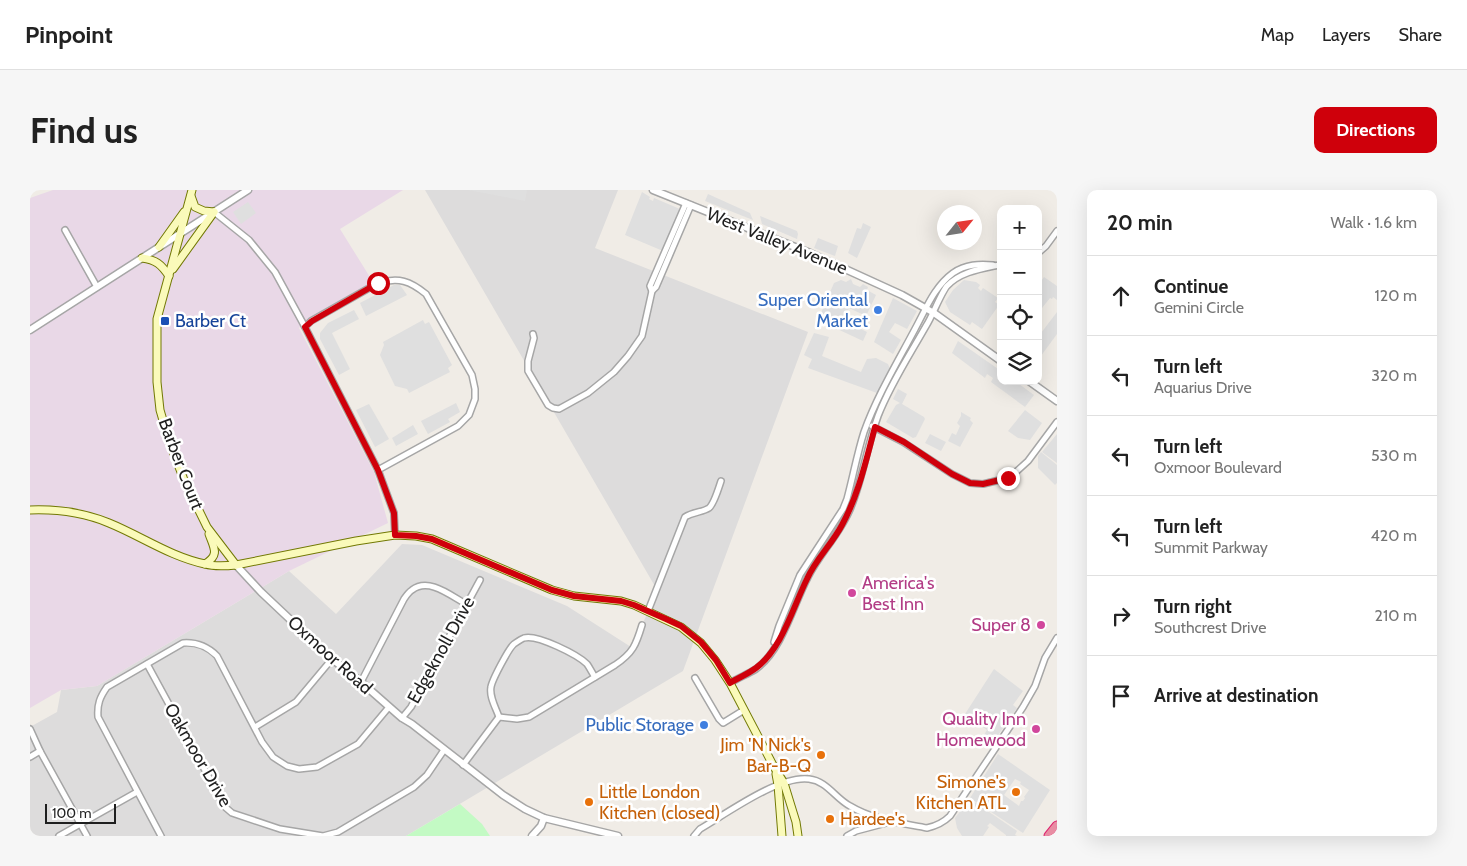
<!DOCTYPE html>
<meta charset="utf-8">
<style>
:root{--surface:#fff;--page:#f6f6f6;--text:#222;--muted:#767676;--line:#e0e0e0;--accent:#cf000b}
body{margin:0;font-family:Cabin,sans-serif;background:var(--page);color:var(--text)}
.controls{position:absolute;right:15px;top:15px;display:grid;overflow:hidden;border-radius:10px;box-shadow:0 5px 20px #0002}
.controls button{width:45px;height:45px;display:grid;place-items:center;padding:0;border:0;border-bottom:1px solid var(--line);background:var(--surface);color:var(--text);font:25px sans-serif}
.compass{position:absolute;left:907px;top:15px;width:45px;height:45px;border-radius:50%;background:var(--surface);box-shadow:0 5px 20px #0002;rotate:60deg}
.scale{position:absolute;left:15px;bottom:12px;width:71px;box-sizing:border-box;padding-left:5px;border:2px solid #1f1f1f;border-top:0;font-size:14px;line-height:18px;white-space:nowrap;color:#1f1f1f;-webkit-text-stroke:4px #fff;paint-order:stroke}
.stop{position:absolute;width:15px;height:15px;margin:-11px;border:4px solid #cf000b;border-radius:50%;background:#fff}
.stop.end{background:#cf000b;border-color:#fff;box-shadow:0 1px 5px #0008}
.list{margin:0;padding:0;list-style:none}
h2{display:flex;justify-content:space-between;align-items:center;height:65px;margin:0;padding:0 20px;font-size:21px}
h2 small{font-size:16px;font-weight:400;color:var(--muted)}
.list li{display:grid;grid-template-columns:32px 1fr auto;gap:15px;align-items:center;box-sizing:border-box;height:80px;padding:0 20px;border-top:1px solid var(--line)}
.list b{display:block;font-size:19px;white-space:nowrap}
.list p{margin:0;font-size:16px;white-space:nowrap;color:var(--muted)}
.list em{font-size:16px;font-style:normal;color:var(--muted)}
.icon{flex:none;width:28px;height:28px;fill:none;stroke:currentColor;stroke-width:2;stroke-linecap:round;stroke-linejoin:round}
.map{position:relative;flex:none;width:1027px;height:646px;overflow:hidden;border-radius:10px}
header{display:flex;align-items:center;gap:30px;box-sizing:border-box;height:70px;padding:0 25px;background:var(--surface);border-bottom:1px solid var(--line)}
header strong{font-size:24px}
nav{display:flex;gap:28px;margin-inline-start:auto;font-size:18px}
.intro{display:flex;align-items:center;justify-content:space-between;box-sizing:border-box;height:120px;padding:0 30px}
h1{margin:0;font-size:35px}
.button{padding:12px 22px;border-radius:10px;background:var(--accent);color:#fff;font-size:18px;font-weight:700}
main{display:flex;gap:30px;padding:0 30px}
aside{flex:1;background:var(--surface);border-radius:10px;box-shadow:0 5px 20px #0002}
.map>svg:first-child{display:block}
.residential{fill:#dddcdc}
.industrial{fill:#e9d8e7}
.park{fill:#c3fac4}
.parking{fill:#dfdfdf;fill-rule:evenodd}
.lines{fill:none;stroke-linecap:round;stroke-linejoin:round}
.minor-casing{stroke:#a6a6a6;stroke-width:8}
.tertiary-casing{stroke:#a6a6a6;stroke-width:9}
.secondary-casing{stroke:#727904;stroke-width:9}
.motorway-casing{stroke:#dd246d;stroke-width:11}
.minor{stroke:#fff;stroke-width:5}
.tertiary{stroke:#fff;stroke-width:6}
.secondary{stroke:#fafaba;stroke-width:7}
.motorway{stroke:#e88da3;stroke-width:9}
.route{stroke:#cf000b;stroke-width:6}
.shop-dot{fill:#3f7fe0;stroke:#fff;stroke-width:2}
.transit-dot{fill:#1a4fb4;stroke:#fff;stroke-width:2}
.hotel-dot{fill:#d1479c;stroke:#fff;stroke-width:2}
.food-dot{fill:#e8710a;stroke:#fff;stroke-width:2}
.labels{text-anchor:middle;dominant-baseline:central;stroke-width:5;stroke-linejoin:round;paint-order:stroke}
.street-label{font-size:18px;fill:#1f1f1f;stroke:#fff}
.shop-label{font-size:18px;fill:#366cbe;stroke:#fff;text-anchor:end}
.transit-label{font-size:18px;fill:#164399;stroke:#fff;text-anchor:start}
.hotel-label{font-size:18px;fill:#b23c85;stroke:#fff;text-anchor:end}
.food-label{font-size:18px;fill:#c56008;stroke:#fff;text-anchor:end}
</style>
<header>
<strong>Pinpoint</strong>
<nav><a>Map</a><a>Layers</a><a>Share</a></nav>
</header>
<div class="intro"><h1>Find us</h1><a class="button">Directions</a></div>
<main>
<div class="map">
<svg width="1027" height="646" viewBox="0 0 1027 646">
<rect width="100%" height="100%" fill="#f0ece6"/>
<path class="residential" d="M395,0h193l-23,58 213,84 -125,339 -277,165h-376v-109l27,-15 4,-22 36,-4 192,-115 47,43 66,-70 20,1 145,61 64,41 22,-45 3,-14z"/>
<path class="industrial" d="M23,0h350l-63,39 33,53 -66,38 -8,8 75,144 14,51 -99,48 -192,115 -36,4 -31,18v-510z"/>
<path class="park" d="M430,614l22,20 8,12h-84z"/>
<g class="parking">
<path d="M438,0h59l-2,11z"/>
<path d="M612,2l8,5 -1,2 4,2 1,-3 26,11 -17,42 -38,-16z"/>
<path d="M678,4l42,19 3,7 -48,-19z"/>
<path d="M218,12l8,11 -15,11 -8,-12z"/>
<path d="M730,26l37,15 1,3 -1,5 -35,-15z"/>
<path d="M833,33l8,4 -14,31 -9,-5 9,-25 4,1z"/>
<path d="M788,48l20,8 -3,10 -21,-8z"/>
<path d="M1014,87l13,9v14l-4,-3 -1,2 -2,-1 -12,15v-27z"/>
<path d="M821,89l2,5 7,3 3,-3 5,3 -1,3 9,5 -10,21 -17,-8 -6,12 24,12 -4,9 -45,-21 16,-37 7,-3 5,2z"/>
<path d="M934,90l12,2 4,3 -2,3 3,3 2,-3 15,10 -3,4 4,3 -17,24 -10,-7 -2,3 -20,-13 -5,-10 8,-12z"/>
<path d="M364,95h6l7,10 -41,21 -6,-13z"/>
<path d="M863,108l24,13 -10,18 -12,-6 -6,9 12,8 -8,14 -19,-12z"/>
<path d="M324,120l5,9 -27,14 18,36 -11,6 -19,-36v-6l8,-10z"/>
<path d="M1027,122v22l-19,26v-23z"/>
<path d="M393,130l2,4 4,-2 23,43 -4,3 2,4 -41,21 -2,-4 -12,-3 -15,-31 4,-10 -1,-3z"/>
<path d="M784,143l15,4 -7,19 39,16 6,-13 9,-1 12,6 2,5 -13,24 -69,-25 4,-9 -8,-4z"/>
<path d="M928,151l43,30v10h14l19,14 -9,12 -34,-25 2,-4 -6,-4 -2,4 -33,-25z"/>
<path d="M868,199l9,5 -5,10 22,13 1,2 -9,18 -3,1 -27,-16 10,-17 4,-2 -7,-4z"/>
<path d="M426,213l4,9 -12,7 2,3 -22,12 -7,-13z"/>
<path d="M339,214l20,35 -14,8 -19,-37z"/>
<path d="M995,220l17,13 -12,17 -12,-2 -10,-7z"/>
<path d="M931,222l10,6 -1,2 3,3 -13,24 -12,-6 4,-8 4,2 4,-9 -3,-3 4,-7z"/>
<path d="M383,235l5,9 -22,12 -4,-8z"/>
<path d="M900,244l16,8 -5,9 -16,-8z"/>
<path d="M1027,244v29l-15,-11z"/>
<path d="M1011,262l16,13v18l-2,2 -17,-17v-12z"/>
<path d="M964,479l29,22 -10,14 4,3 -23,33 -10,-6 3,-5 -22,-16z"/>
<path d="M968,564l52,36 -27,43 -53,-35zM985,589l6,3 -1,2 9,6 -5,7 1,1 -2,3h-2l-2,5 -15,-11z"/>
<path d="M940,609l47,32 -2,4 2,1h-11v-1l-16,-12 -3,3 2,1 -6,9h-21l-5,-8 -2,-10z"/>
</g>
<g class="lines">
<defs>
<g id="minor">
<path d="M184,22l35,28 26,32 30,55 73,143 16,43 1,22"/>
<path d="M35,40l32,57"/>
<path d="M1008,63l8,-7 11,-15"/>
<path d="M622,101l4,-4 35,-82"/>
<path d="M275,137l6,-6 67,-38c21,-6 32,-2 48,11l46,81 3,14v10l-6,16 -11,11 -80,44"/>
<path d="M503,144l1,4 -6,23v10l20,34 5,3 6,1 29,-16 26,-21 14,-16 14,-20 10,-45 -2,-5 36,-83"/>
<path d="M842,236l31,16 49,32 18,9 13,1 25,-6 9,-7 11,-10 29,-39"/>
<path d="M618,421l37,-94c8,-5 18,-5 24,-9 5,-4 10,-21 12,-27"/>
<path d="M744,452l5,-16 21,-51 43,-66 4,-10c6,-22 10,-45 17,-67 13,-36 33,-69 51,-103 11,-20 19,-42 38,-56 13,-9 26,-9 40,-8"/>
<path d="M117,474l78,143 7,6 48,16 43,7 15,-4 76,-45 13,-12 17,-25"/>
<path d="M665,488l24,41 4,4 21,-13"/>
<path d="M331,492l43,-83c2,-3 5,-7 8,-9 17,-13 39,6 54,14"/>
<path d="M700,493c8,-5 18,-9 26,-14 27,-20 37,-64 52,-92 12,-24 33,-44 43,-70 12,-29 16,-61 27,-91 12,-31 31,-60 48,-90 6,-9 15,-33 21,-40 13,-14 33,-17 52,-21"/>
<path d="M469,527l18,2 12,-2 86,-52c18,-12 21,-20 27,-40"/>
<path d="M469,527c-3,-9 -10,-20 -8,-30 1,-7 18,-39 23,-43 3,-2 7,-5 10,-6 13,-4 54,17 63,26 3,4 5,9 8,13"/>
<path d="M372,528l9,-11 69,-127"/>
<path d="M225,537l41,-25 36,-43"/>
<path d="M0,539l10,22 47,85"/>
<path d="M0,567l10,-6"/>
<path d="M433,575l36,-48"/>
<path d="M29,646l78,-44"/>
<path d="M131,646l-63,-119c-1,-13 2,-20 9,-30l76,-44c14,-1 24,3 34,13l45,86 11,15 14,9 12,3 18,-2 41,-23 31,-37"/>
<path d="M664,646l6,-7c26,-15 79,-54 109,-50 18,2 26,19 41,27 23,14 51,17 77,22 9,-2 16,-5 23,-12l73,-109 12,-21 10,-28 12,-20"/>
<path d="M817,646l9,-5 34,-9"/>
</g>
<g id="tertiary">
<path d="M623,0l157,63 92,42 32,18 67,48"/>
<path d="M0,140l218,-140"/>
<path d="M999,191l28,20"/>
<path d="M206,375l25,27 71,67 29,23 41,36 10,6 91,71 22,14 19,9 74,18"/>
<path d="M502,646l9,-10 3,-8"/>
</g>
<g id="secondary">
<path d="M162,0l-35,129v63l3,28 9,31 15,39 23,47 29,38"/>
<path d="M161,6l4,11 9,4 10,1"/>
<path d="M129,57l25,-35"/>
<path d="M112,68c14,2 19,6 27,18"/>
<path d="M143,79l41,-57"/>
<path d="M0,320c27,-1 55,3 79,13 32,13 62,34 96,41 10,3 21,2 31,1l120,-24 39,-6 21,1 16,3 120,51 22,6 47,5 13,4 47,22 20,16 14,17 15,23 44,84 10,16 12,39 2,14"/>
<path d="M175,374c15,-9 9,-16 4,-30"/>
<path d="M746,584l2,11 4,51"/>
</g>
<path id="motorway" d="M1019,646l8,-10"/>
</defs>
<use href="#minor" class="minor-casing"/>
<use href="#tertiary" class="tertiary-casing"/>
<use href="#secondary" class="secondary-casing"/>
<use href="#motorway" class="motorway-casing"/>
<use href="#minor" class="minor"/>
<use href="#tertiary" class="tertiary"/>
<use href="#secondary" class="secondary"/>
<use href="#motorway" class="motorway"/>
</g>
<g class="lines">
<path class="route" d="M348,93l-66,38 -7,6 73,143 16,43 1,22 21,1 16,3 120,51 22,6 47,5 13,4 32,14 15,7 20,16 15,18 14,23c8,-5 18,-9 26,-15 26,-19 37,-61 51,-89 9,-20 25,-35 35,-54 17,-31 24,-65 33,-98l29,15 48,32 18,9 13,1 25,-6"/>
</g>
<g class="shop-dot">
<circle cx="848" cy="120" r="5"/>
<circle cx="674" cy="535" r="5"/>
</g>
<rect class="transit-dot" x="130" y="126" width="10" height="10" rx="2.5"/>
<g class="hotel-dot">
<circle cx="822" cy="403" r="5"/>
<circle cx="1011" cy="435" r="5"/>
<circle cx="1006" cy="539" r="5"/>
</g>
<g class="food-dot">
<circle cx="791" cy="565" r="5"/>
<circle cx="986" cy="602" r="5"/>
<circle cx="559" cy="612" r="5"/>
<circle cx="800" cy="629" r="5"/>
</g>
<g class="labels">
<g class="street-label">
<text transform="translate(747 51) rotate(22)">West Valley Avenue</text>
<text transform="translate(151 274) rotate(69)">Barber Court</text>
<text transform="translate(411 460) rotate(-61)">Edgeknoll Drive</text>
<text transform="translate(300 465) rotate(42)">Oxmoor Road</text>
<text transform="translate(168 565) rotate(60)">Oakmoor Drive</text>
</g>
<g class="shop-label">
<text x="838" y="110">Super Oriental<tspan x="838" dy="21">Market</tspan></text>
<text x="664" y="535">Public Storage</text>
</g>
<g class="transit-label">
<text x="145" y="131">Barber Ct</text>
</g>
<g class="hotel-label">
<text x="832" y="393" text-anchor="start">America's<tspan x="832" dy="21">Best Inn</tspan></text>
<text x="1001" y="435">Super 8</text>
<text x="996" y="529">Quality Inn<tspan x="996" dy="21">Homewood</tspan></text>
</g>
<g class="food-label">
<text x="781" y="555">Jim 'N Nick's<tspan x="781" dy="21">Bar-B-Q</tspan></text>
<text x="976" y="592">Simone's<tspan x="976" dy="21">Kitchen ATL</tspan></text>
<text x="569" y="602" text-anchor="start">Little London<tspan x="569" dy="21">Kitchen (closed)</tspan></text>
<text x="810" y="629" text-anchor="start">Hardee's</text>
</g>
</g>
</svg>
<div class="controls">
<button>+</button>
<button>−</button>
<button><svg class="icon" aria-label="locate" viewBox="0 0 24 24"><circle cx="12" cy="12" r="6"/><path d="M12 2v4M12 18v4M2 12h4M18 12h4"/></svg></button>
<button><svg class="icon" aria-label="layers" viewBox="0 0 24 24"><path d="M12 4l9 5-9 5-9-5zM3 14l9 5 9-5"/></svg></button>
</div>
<svg class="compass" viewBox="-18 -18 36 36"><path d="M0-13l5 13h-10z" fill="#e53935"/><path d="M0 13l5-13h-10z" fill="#767676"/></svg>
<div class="scale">100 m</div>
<div class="stop" style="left:348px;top:93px"></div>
<div class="stop end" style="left:978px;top:288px"></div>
</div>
<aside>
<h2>20 min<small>Walk · 1.6 km</small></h2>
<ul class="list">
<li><svg class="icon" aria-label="ahead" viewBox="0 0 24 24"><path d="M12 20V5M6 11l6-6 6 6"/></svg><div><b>Continue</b><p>Gemini Circle</p></div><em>120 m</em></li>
<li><svg class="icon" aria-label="left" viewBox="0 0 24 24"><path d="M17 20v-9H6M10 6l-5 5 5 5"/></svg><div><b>Turn left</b><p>Aquarius Drive</p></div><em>320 m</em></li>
<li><svg class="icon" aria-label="left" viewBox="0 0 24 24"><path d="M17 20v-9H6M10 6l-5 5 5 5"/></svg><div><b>Turn left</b><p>Oxmoor Boulevard</p></div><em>530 m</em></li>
<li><svg class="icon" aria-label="left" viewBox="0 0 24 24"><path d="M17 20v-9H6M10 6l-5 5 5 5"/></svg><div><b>Turn left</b><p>Summit Parkway</p></div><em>420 m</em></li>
<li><svg class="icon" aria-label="right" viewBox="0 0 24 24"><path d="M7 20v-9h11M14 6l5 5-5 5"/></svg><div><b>Turn right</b><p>Southcrest Drive</p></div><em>210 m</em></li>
<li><svg class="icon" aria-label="arrive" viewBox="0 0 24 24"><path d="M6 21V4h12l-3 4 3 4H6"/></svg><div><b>Arrive at destination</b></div></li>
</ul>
</aside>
</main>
